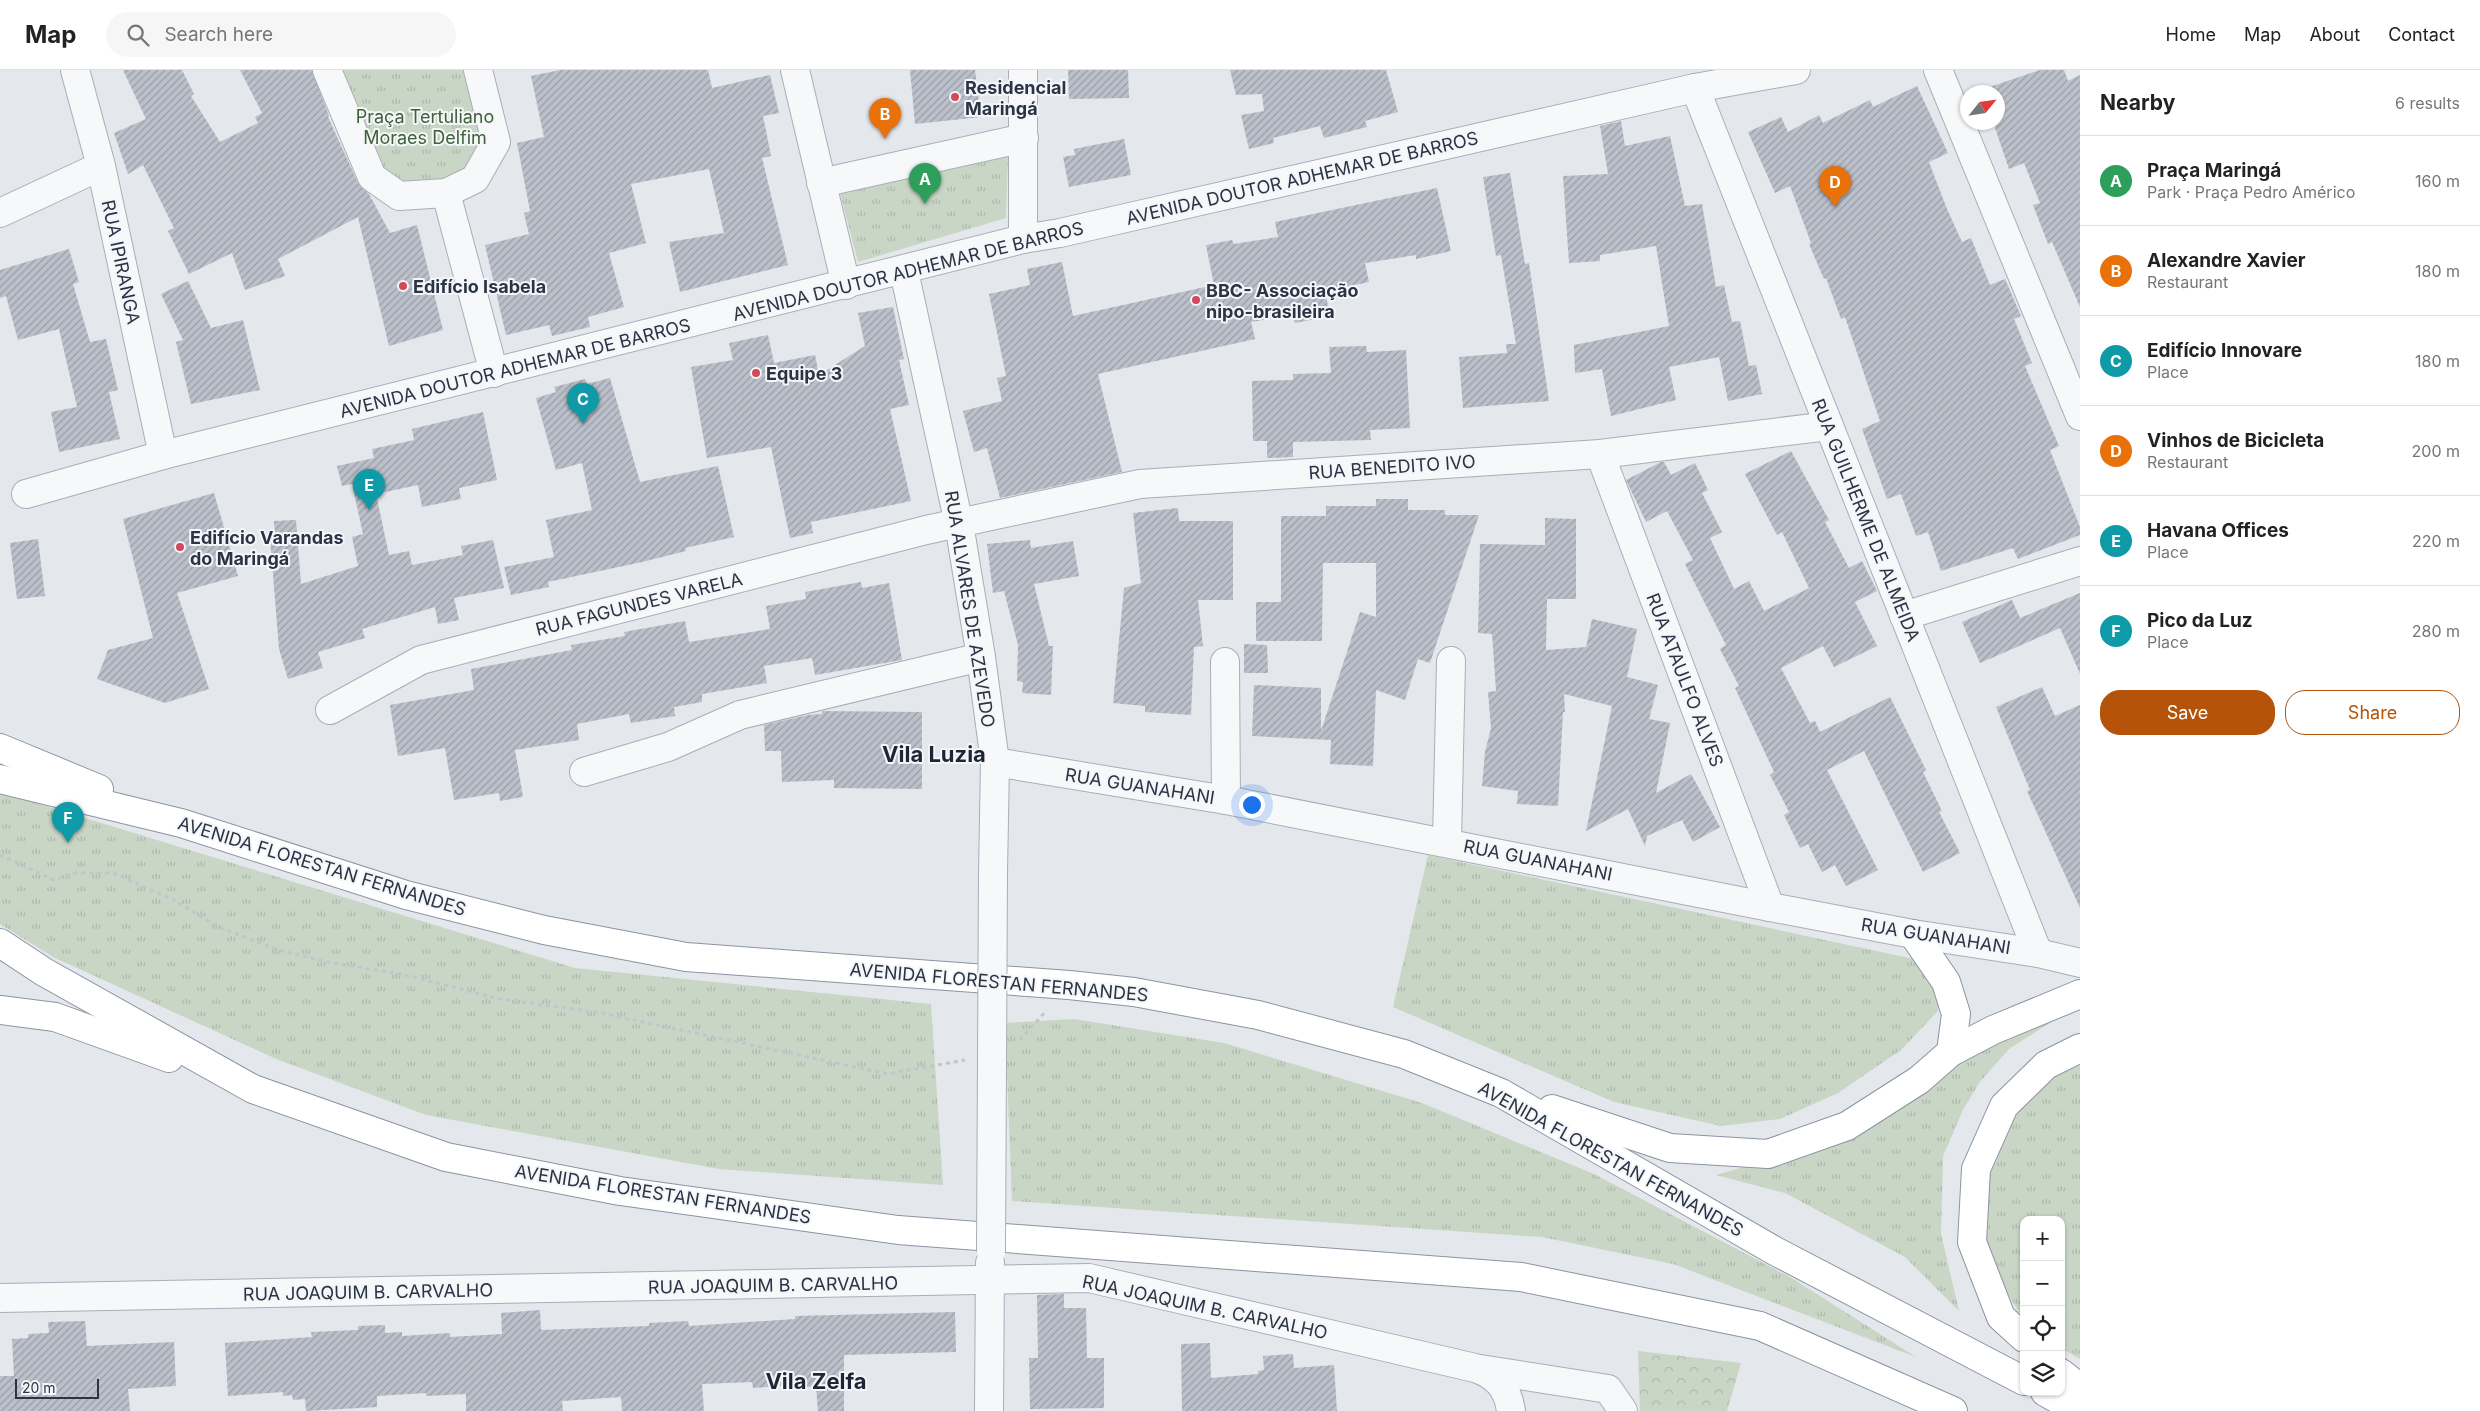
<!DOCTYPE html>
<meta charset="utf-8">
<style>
:root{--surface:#fff;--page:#f6f6f6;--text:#222;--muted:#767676;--line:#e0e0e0;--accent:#b45309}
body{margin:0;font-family:Inter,sans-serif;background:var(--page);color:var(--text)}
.controls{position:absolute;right:15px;bottom:15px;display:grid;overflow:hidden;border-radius:10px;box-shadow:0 1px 4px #0004}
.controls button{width:45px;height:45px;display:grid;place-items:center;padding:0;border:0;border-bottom:1px solid var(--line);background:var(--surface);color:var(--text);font:25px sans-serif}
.compass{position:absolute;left:1960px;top:15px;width:45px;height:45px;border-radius:50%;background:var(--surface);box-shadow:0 1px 4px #0004;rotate:60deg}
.scale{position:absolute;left:15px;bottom:12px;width:84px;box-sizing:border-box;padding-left:5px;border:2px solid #2b3445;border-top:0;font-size:14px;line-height:18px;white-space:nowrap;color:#2b3445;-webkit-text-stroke:4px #f4f6f9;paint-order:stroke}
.you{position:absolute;left:1251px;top:734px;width:18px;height:18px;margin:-12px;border:4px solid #fff;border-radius:50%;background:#1a73e8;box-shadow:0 0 0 8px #1a73e833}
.badge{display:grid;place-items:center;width:32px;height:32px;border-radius:50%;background:var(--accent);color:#fff;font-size:16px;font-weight:700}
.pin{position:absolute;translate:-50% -41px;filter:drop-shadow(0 1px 2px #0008)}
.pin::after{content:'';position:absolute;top:26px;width:18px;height:15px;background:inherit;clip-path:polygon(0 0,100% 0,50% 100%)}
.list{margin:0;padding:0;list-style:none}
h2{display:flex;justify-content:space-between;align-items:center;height:65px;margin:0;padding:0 20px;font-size:21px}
h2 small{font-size:16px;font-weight:400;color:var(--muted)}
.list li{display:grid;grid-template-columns:32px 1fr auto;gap:15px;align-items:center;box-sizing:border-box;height:90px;padding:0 20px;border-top:1px solid var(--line)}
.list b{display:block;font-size:19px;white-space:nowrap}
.list p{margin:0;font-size:16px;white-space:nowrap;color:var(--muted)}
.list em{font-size:16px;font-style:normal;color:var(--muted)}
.actions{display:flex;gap:10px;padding:15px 20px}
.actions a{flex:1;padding:11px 0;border:1px solid var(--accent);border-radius:20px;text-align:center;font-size:18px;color:var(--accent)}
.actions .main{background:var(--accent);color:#fff}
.icon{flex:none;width:28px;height:28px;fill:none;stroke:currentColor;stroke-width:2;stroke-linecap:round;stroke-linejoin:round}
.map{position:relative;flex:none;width:2080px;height:1341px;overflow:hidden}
header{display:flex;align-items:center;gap:30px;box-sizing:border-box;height:70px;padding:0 25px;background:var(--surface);border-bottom:1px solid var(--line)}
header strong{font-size:24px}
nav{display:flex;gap:28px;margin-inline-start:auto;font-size:18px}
.search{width:350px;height:45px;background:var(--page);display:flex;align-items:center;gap:12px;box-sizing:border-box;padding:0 18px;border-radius:28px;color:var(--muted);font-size:19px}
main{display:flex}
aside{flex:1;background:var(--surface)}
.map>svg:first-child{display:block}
.grass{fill:url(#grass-tufts)}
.forest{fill:url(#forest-crowns)}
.building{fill:url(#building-hatch)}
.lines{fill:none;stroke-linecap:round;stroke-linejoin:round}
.minor-casing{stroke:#a9aeb7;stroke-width:30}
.highway-casing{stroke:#8b94a3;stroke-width:30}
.path{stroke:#c2c5cb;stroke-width:3;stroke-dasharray:4 4;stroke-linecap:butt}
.minor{stroke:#f7f8fa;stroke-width:28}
.highway{stroke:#fff;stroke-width:28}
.minor-bridge-casing{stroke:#a9aeb7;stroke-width:30;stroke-linecap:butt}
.minor-bridge{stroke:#f7f8fa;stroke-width:28}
.poi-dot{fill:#d1495b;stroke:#f4f6f9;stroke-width:2}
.labels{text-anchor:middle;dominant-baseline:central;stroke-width:4;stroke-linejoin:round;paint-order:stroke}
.poi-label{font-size:18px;font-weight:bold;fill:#2b3445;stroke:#f4f6f9;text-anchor:start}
.park-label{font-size:18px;fill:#3f6138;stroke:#f4f6f9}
.street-label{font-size:18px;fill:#2b3445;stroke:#f4f6f9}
.district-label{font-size:22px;font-weight:bold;fill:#1d2536;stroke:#f4f6f9}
</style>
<header>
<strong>Map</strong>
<div class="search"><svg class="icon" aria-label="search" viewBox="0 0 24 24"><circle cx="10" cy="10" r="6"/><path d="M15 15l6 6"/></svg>Search here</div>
<nav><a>Home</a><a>Map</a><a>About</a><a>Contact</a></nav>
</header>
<main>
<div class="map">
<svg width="2080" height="1341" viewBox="0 0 2080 1341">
<defs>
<pattern id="grass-tufts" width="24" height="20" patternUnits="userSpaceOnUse" patternTransform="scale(1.25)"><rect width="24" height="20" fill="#c9d6c5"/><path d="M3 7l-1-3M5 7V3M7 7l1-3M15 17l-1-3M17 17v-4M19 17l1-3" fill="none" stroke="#adb8ab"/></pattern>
<pattern id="forest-crowns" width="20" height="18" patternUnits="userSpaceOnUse" patternTransform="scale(1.25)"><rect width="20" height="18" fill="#c9d6c5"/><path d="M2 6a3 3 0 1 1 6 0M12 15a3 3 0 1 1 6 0" fill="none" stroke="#adb8ab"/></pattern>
<pattern id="building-hatch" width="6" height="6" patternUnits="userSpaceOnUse" patternTransform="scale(1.25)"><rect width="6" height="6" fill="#bbc0ca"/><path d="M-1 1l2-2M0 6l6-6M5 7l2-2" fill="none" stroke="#989da6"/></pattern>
</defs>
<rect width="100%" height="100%" fill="#e4e7ec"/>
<g class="grass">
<path d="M343,0h125l19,71 -21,31 -24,11 -33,1 -28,-17z"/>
<path d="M1008,84l-2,64 -148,44 -19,-73z"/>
<path d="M0,722l575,176 356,36 12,181 -224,-16 -293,-54 -152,-57 -221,-101 -53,-33z"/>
<path d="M1428,785l500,107 9,21 1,28 -37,39 -63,43 -58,26 -59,7 -107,-24 -221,-95z"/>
<path d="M2064,944l-55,35 -30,34 -16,27 -20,46 -2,78 18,77 -54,-54 -120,-64 -69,-18 105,-30 138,-91z"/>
<path d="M1074,949l150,24 198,60 172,71 196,103 126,80 -243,-93 -131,-27 -530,-36 -7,-178z"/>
<path d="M2080,989v300l-19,-11v-128h-37v98c-19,-23 -33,-57 -39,-86 -5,-24 12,-94 24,-115 15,-26 47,-44 71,-58z"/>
</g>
<path class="forest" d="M1638,1281l103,12 -14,48h-87z"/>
<g class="building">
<path d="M123,0h59l12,24 -3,2 29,46 38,-19 -3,-6 7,-4 -22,-43h72l17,46 -1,1 30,66 11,11 21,39 27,-8 26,105 -54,16 -31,-129 -80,42 7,17 -40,14 -13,-37 -43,21 -21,-43 6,-3 -31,-63 -15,9 -14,-41 32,-14z"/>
<path d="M560,0h148l4,18 58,-13 9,38 -16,3 8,40 -9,2 26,107 -108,27 -11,-50 55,-9 -15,-64 -78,15 15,59 -37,10 15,54 -36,10 2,10 -38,9 -3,-11 -43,10 -21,-90 44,-11 -5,-21 6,-2 -13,-68 27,-6 -13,-61z"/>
<path d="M910,0h65l6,47 -66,7z"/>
<path d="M1068,0h60l1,28 -60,1z"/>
<path d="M1230,0h156l12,42 -33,9 2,6 -43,11 -4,-12 -47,12 1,5 -25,6 -8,-34 23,-4 -2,-17 -26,1z"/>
<path d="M2040,0h24l4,11 12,-6v232l-28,-65 -4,2 -15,-39 7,-2 -16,-40 -15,6 -16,-47h5v-30h-16l-1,-2z"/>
<path d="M1917,16l31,67 -19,9 18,47 15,33 9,-4 19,47 15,-6 16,37 -7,3 18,44 -7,3 34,80 -9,4 30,77v8l-62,24 -5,-11 -72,23 -13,-39 -12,4 -15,-42 -14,5 -25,-70 18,-8 -35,-104 -4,2 -15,-41 -2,1 -15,-35 2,-1 -21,-57 -15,7 -27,-61 33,-15 7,15 31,-17 4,8 47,-23 3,7z"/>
<path d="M1621,51l4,25 45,-10 15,70 17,-2 14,83 8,-2 8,37 8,-1 9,45 7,-1 6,29 -34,7 -9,-44 -50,10 7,33 -65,16 -9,-47 -27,4 -1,-28 95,-19 -13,-80 -56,9v6l-31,2 -6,-87 45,-2 -8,-48z"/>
<path d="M1124,69l7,36 -62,12 -6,-30 12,-2 -1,-6z"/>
<path d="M1510,103l15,91 4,-1 20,138 -86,7 -4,-51 48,-4 -1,-9h10l-15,-89 -5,1 -13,-79z"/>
<path d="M1437,118l14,63 -35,8v-4l-51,8 4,19 -44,9 5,25 -35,7 -2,-8 -42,7 4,17 -157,35 24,98 -122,26 -13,-50 -13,4 -11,-41 39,-10 -5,-23 9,-2 -17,-82 41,-9 -3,-16 35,-7 11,54 141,-31 -8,-40 26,-5 2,4 44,-7 -3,-15z"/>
<path d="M69,179l10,33 -6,2 17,58 16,-3 12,51 -9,2 11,47 -61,13 -8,-40 26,-5 -18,-78 -41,11 -12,-44 -6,2v-28z"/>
<path d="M188,211l23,47 32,-8 17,70 -69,14 -15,-62 7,-2 -22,-46z"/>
<path d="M893,237l11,52 -5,1 10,45 -19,4 21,92 -100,21 2,11 -23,5 -19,-91 -64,11 -16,-91 42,-7 -4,-17 39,-8 6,28 41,-8 4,20 46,-29 -7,-33z"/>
<path d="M1366,276l1,6 39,-2 4,78 -40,2 1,10 -78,2v15l-26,1v-17h-14l-1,-60 41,-1v-6l38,-1 -2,-26z"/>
<path d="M610,308l30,104 78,-16 16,71 -49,11 1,3 -44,11 -94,20 1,5 -38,8 -7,-28 50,-10 -8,-37 46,-10 -10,-47 -26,7 -20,-72 20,-6 -2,-5 31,-8 2,5z"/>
<path d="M483,342l14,68 -38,8 2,11 -39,8 -4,-22 -42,9 13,61 20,-4 3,14 51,-10 -2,-9 32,-6 11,48 -50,10 5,22 -21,4 -3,-17 -73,22 3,9 -47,14 5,16 -35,11 -9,-30 -9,-112h5l-1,-16 22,-1 5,64 57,-18 -6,-29 11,-3 -11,-50 -10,2 -5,-20 37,-8 -2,-9 42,-9 -2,-11z"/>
<path d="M1791,381l38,69 -4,2 24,46 13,-7 15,30 -22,11 22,44 -43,21 -11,-21 -42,22 29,55 5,-2 5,11 70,-35 36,73 -3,2 19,39 -3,1 21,41 -37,19 -59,-121 -37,19 51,100 -32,16 -11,-21 -13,7 -14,-28 -8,4 -16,-33 5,-3 -19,-37 4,-3 -39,-84 4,-2 -19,-37 6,-4 -41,-81 8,-4 -26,-49 -21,11 -20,-42 35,-18h3l7,13 24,-12 13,27 -6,3 20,39 -12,6 24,51 15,-8 15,30 45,-23 -27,-56 -5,3 -32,-61z"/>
<path d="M214,423l24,83 -61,17 32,96 -44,14 -68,-24 11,-29 45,-12 -30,-119z"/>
<path d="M1376,429h32v11h37v5h34l-49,148 -12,-4 -13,41 -29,-10 -3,76 -43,-2 1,-24 -79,-4 2,-51 67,3v43l39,-119 16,5v-54h-53l-1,78h-66v-39h25v-86h45v-10h50z"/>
<path d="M1178,438l1,13h54v79h-35l5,46 -9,1 -3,68 -46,-3v-6l-32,-3 11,-115 17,-5 -8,-70z"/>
<path d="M1545,448l31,1v80h-29l-1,51 40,-3 6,-28 45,10 -10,48 31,8 -9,34 21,4 -14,70 35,-19 29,53 -27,15 -11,-22 -35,16 -2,10 -17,-37 -42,22 26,-125 -48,-12 1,18h-2l-5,94 -41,-2 1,-13 -36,-5 3,-34 6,-24 -3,-36 8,-1 -4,-57 -14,-1 2,-89 65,1z"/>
<path d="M38,469l7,57 -28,3 -7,-56z"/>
<path d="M1030,470l1,8 42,-7 6,35 -45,8 15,62h4l-2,49 -29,-2 1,-11 -6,-1 1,-36 -14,-54 -11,2 -6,-49z"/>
<path d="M861,512l1,6 27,-5 13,77 -87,15 -3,-17 -48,8 3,17 -65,11v8l-28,5 1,9 -44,7 -2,-9 -52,10 2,16 -64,10 8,47 -23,4 -1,-8 -45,7 -9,-52 -47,8 -8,-51 84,-15 -3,-21 101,-19 -1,-5 54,-9 -1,-4 61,-11 4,21 81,-13 -4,-23 40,-7 -1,-7z"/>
<path d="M2080,523v81l-20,-46 -80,35 -18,-41 50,-22 8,18z"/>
<path d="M1244,574l23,1 1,28h-24z"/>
<path d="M2042,617l13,29 25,-11v203l-53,-117 3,-1 -34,-83z"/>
<path d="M822,641l100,1v77l-88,-1v-8l-52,2 -1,-31h-16l-1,-26 44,-10 14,-1z"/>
<path d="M1064,1224v14h22l1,50h17v50l-74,1 -1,-51h9l-1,-63z"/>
<path d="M540,1240l1,20 108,-4v-3l39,-2 1,5 106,-7v-3l160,-4 1,40 -112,3v56h-26l-2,-24h-20v-2l-43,3 -1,-6 -50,2 2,27h-82l-1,-14 -59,4 1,10h-97v-17l-40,2v-3l-49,3v11l-71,4 -1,-12 -12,1 -1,-5 -9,1v-4l-55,4 -3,-53 87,-6 -1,-5 47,-2v-4l27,-1v8l17,-1v4l48,-3v4l52,-3 -1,-21z"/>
<path d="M85,1251l2,25 87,-4 2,44 -48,3 2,22h-130v-35h14l-2,-37 16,-1v-4l21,-1 -1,-11z"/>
<path d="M1210,1273l1,35 47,-4v-3l6,-1 -1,-14 30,-2 1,14 40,-3 3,46h-155l-1,-67z"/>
</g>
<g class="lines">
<defs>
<g id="minor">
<path d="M75,0l26,96 62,289"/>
<path d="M327,0l45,107 27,19 47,-3 29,-14 21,-37 -18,-72"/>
<path d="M795,0l51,215"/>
<path d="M1023,0v169"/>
<path d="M1938,0l142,346"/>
<path d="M1695,18l343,865"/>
<path d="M821,113l203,-45"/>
<path d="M446,123l48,180"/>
<path d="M0,143l101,-47"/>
<path d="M904,201l55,253 22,133 14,105 -2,111"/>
<path d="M1600,384l170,453"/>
<path d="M26,424l137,-39 860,-216 37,-6 635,-145 101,-18"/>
<path d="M1904,546l176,-55"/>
<path d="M1225,592l1,138"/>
<path d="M330,640l91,-50 505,-130 214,-46 460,-30 229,-28"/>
<path d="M995,692l231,38 544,107 143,27 125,19 42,10"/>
<path d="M584,702l84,-25 72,-32 241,-58"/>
<path d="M1447,772l4,-181"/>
<path d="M0,1228l1089,-20 386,90c21,7 33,20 36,43"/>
<path d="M1480,1299l128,20 15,22"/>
<path d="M989,1341l1,-148"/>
</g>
<g id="highway">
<path d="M0,678l99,41"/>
<path d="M0,709l181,44 225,72 138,35 142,27 383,28 65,7 124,23 146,39 97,39 274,158 249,130"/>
<path d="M1913,864l33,48 10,32 -5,38"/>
<path d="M0,873l44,29 209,117 193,68 174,34 278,39 623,47 239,49 193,85"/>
<path d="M0,940l55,7 114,41"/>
<path d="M1552,1039l118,39 98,6 79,-28 72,-46 32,-28 42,-22 87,-36"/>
<path d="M2024,1268l-23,-21 -29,-75 4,-73 28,-63 42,-41 34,-17"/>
<path d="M2061,1303l19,15"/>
<path d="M2045,1322l34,19"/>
</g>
</defs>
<use href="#minor" class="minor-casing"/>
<use href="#highway" class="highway-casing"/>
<g class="path">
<path d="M0,785l54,25 22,-7h37l61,27 42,26 62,24 50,12 73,12 99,25 96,13 292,62 77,-14"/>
<path d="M1020,970l26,-29"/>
</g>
<use href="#minor" class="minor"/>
<use href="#highway" class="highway"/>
<defs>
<path id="minor-bridge" d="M991,1182l2,-379"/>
</defs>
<use href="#minor-bridge" class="minor-bridge-casing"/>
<use href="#minor-bridge" class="minor-bridge"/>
</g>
<g class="poi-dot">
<circle cx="955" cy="27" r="5"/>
<circle cx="403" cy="216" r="5"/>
<circle cx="1196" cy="230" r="5"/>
<circle cx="756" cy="303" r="5"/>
<circle cx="180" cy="477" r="5"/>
</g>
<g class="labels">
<g class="poi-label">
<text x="965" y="17">Residencial<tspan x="965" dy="21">Maringá</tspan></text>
<text x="413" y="216">Edifício Isabela</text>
<text x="1206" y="220">BBC- Associação<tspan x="1206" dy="21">nipo-brasileira</tspan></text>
<text x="766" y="303">Equipe 3</text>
<text x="190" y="467">Edifício Varandas<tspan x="190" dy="21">do Maringá</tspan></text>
</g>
<g class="park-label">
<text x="425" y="46">Praça Tertuliano<tspan x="425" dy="21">Moraes Delfim</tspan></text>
</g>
<g class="street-label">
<text transform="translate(1302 108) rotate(-13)">AVENIDA DOUTOR ADHEMAR DE BARROS</text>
<text transform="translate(121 192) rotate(78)">RUA IPIRANGA</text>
<text transform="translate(908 201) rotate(-14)">AVENIDA DOUTOR ADHEMAR DE BARROS</text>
<text transform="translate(515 298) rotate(-14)">AVENIDA DOUTOR ADHEMAR DE BARROS</text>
<text transform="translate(1392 397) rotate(-4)">RUA BENEDITO IVO</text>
<text transform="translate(1866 450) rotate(68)">RUA GUILHERME DE ALMEIDA</text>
<text transform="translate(639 534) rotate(-14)">RUA FAGUNDES VARELA</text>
<text transform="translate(970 539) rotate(81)">RUA ALVARES DE AZEVEDO</text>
<text transform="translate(1685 610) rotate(69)">RUA ATAULFO ALVES</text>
<text transform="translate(1140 716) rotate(9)">RUA GUANAHANI</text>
<text transform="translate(1538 790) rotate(11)">RUA GUANAHANI</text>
<text transform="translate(322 796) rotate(17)">AVENIDA FLORESTAN FERNANDES</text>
<text transform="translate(1936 866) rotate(9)">RUA GUANAHANI</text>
<text transform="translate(999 912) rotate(5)">AVENIDA FLORESTAN FERNANDES</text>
<text transform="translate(1611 1089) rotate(29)">AVENIDA FLORESTAN FERNANDES</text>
<text transform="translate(663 1124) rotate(9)">AVENIDA FLORESTAN FERNANDES</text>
<text transform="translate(773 1215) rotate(-1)">RUA JOAQUIM B. CARVALHO</text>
<text transform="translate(368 1222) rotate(-1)">RUA JOAQUIM B. CARVALHO</text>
<text transform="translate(1205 1237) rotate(12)">RUA JOAQUIM B. CARVALHO</text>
</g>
<g class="district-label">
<text x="934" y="684">Vila Luzia</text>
<text x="816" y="1311">Vila Zelfa</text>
</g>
</g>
</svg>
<div class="controls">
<button>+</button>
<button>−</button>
<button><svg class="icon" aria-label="locate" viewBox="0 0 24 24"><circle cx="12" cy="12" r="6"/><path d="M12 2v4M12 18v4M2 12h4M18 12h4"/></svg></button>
<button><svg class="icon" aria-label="layers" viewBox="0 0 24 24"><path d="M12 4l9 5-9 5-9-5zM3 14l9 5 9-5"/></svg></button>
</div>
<svg class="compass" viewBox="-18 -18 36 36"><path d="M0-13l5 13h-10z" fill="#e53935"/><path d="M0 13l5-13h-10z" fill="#767676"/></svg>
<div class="scale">20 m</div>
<div class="you"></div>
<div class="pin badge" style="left:925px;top:134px;background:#2e9e5b">A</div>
<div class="pin badge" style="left:885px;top:69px;background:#e8710a">B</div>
<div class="pin badge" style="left:583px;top:354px;background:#0f9aa8">C</div>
<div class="pin badge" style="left:1835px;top:137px;background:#e8710a">D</div>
<div class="pin badge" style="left:369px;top:440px;background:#0f9aa8">E</div>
<div class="pin badge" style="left:68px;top:773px;background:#0f9aa8">F</div>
</div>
<aside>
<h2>Nearby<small>6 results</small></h2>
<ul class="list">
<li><span class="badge" style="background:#2e9e5b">A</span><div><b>Praça Maringá</b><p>Park · Praça Pedro Américo</p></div><em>160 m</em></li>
<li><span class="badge" style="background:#e8710a">B</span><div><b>Alexandre Xavier</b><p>Restaurant</p></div><em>180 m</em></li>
<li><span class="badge" style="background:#0f9aa8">C</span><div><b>Edifício Innovare</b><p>Place</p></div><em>180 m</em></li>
<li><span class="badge" style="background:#e8710a">D</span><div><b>Vinhos de Bicicleta</b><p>Restaurant</p></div><em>200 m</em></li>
<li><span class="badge" style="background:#0f9aa8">E</span><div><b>Havana Offices</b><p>Place</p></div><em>220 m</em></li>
<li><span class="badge" style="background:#0f9aa8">F</span><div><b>Pico da Luz</b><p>Place</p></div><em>280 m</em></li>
</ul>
<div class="actions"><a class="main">Save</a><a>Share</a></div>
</aside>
</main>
